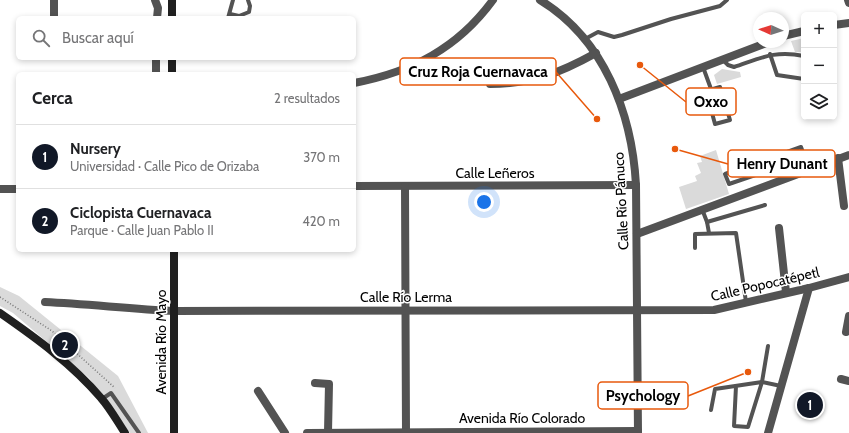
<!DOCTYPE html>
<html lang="es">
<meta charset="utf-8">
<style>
:root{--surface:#fff;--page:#f2f2f2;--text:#202124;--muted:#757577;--line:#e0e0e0;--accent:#111827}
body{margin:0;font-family:Cabin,sans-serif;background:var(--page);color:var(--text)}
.controls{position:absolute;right:12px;top:12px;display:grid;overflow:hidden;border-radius:6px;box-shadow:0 2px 6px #0003}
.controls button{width:36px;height:36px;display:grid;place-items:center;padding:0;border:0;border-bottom:1px solid var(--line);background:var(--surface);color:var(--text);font:20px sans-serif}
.compass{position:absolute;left:753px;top:12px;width:36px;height:36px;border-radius:50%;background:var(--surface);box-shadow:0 2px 6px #0003;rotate:273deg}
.you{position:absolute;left:484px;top:202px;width:14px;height:14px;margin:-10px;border:3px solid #fff;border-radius:50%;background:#1a73e8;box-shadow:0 0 0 6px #1a73e833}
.badge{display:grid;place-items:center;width:26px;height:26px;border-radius:50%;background:var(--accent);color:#fff;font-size:13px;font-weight:700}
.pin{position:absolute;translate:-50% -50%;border:2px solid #fff;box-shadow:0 1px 4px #0006}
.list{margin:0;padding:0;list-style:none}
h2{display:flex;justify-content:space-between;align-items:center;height:52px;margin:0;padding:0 16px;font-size:17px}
h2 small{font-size:13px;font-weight:400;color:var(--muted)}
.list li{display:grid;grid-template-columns:26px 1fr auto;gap:12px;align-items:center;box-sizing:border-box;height:64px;padding:0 16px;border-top:1px solid var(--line)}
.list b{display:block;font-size:15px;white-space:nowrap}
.list p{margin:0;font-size:13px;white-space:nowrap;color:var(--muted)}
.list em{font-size:13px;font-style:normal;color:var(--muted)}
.icon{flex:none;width:22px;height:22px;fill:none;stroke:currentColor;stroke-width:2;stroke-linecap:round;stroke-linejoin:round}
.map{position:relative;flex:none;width:849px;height:433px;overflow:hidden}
.search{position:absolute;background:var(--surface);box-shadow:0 2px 6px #0003;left:16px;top:16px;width:340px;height:44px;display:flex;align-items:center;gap:10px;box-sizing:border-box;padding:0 14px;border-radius:6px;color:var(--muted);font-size:15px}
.panel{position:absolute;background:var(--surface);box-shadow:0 2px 6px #0003;left:16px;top:72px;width:340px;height:180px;border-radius:6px}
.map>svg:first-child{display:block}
.green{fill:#dadada}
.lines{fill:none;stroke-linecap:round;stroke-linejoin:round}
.path{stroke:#757575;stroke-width:1.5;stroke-dasharray:1 2;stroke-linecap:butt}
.lane{stroke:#535353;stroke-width:4}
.street{stroke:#535353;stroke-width:8}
.secondary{stroke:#202020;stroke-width:8}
.labels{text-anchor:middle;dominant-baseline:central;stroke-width:3;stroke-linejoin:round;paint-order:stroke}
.street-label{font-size:14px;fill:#000;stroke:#fff}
.leader{fill:none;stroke:#e8590c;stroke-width:1.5}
.callout-dot{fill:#e8590c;stroke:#fff;stroke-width:1.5}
.callout{fill:#fff;stroke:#e8590c;stroke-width:1.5}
.callout-label{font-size:15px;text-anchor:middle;font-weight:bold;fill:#000}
</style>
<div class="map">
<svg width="849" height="433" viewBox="0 0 849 433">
<rect width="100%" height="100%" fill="#fff"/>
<g class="green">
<path d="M804,38v14h-9l-4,-11z"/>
<path d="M722,69l18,3 1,5 -24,7 -3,-9z"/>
<path d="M716,150l13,44 -43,15 -7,-22 18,-6 -2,-5 6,-3 -4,-10 5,-1 -2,-6z"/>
<path d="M0,287l19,9 99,80 30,57h-18l-41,-55 -76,-65 -13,-7z"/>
</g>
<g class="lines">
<path class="path" d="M0,297l52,34 63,57"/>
<g class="lane">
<path d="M230,14l9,2 10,-4 1,-6 -2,-6"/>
<path d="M228,18l5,-18"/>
<path d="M585,39l13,-7 16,5 8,-2 49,-16 49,-13 7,-6"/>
<path d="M770,54l7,21 27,4"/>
<path d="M723,60l5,5 6,2c27,-9 41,-17 70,-11"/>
<path d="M703,67l8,22"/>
<path d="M720,87l10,33 -15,4 -9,-33z"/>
<path d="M801,147l4,11 -76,26 -4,-10z"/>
<path d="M781,155l8,22"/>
<path d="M772,158l9,22"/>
<path d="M702,209l5,13"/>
<path d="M709,233l-2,-11 58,-17"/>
<path d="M695,248v-14l41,-1 10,69"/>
<path d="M768,346l-6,36 19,4"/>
<path d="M102,399l9,-6 28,40"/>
<path d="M711,410l4,-21 47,-7 -14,45 -14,-1 2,-40"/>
</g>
<g class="street">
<path d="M155,0l3,8 -1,10"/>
<path d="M540,0c64,39 92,113 96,185l2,248"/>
<path d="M848,0l1,3"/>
<path d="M54,18v-18"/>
<path d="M834,25l15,-2"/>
<path d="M783,36l21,-5"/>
<path d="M156,74v-16"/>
<path d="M354,83c58,-11 104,-35 139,-83"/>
<path d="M490,84c42,0 70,-11 106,-31"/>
<path d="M619,99l150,-57"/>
<path d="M838,158l6,48"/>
<path d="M354,186l282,-1"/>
<path d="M405,186l1,247"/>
<path d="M0,189h18"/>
<path d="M779,228l7,64"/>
<path d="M637,234l212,-79"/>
<path d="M45,302c43,2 86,7 130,9l539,-1 95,-22 40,-11"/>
<path d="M846,332l3,-16"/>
<path d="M841,379l8,2"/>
<path d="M315,383l14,1 -1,48"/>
<path d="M258,391l27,42"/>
<path d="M307,433l331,-2"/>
<path d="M768,433l41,-145"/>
</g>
<g class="secondary">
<path d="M172,18v-18"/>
<path d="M172,58v16"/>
<path d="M174,250v183"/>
<path d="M0,313c36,25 72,51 101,85 9,10 16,23 24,35"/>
</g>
</g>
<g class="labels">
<g class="street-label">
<text x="495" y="173">Calle Leñeros</text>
<text transform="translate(621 201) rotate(-93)">Calle Río Pánuco</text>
<text transform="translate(765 284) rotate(-13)">Calle Popocatépetl</text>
<text x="406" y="297">Calle Río Lerma</text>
<text transform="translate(161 342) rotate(-90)">Avenida Río Mayo</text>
<text x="522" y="418">Avenida Río Colorado</text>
</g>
</g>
<path class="leader" d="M597 119L556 72M640 65L686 102M675 149L728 164M748 372L688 396"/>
<g class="callout-dot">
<circle cx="597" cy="119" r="4"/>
<circle cx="640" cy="65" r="4"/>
<circle cx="675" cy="149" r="4"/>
<circle cx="748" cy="372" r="4"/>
</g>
<g class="callout">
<rect x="400" y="58" width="156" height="27" rx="4"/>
<rect x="686" y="88" width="50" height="27" rx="4"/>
<rect x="728" y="150" width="107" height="27" rx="4"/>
<rect x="598" y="382" width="90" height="27" rx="4"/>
</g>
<g class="callout-label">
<text x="478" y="77">Cruz Roja Cuernavaca</text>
<text x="711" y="107">Oxxo</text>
<text x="782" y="169">Henry Dunant</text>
<text x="643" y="401">Psychology</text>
</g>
</svg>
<div class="controls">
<button>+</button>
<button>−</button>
<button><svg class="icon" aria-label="layers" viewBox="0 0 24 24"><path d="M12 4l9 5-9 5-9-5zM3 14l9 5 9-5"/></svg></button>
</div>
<svg class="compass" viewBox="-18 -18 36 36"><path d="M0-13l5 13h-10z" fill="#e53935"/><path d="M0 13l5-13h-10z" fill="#757577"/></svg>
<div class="you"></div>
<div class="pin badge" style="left:810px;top:405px">1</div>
<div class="pin badge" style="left:65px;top:345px">2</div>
<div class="search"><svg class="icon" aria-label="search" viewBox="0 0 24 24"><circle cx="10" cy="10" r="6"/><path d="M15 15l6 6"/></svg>Buscar aquí</div>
<section class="panel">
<h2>Cerca<small>2 resultados</small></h2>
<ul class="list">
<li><span class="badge">1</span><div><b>Nursery</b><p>Universidad · Calle Pico de Orizaba</p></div><em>370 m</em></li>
<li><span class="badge">2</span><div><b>Ciclopista Cuernavaca</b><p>Parque · Calle Juan Pablo II</p></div><em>420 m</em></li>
</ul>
</section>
</div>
